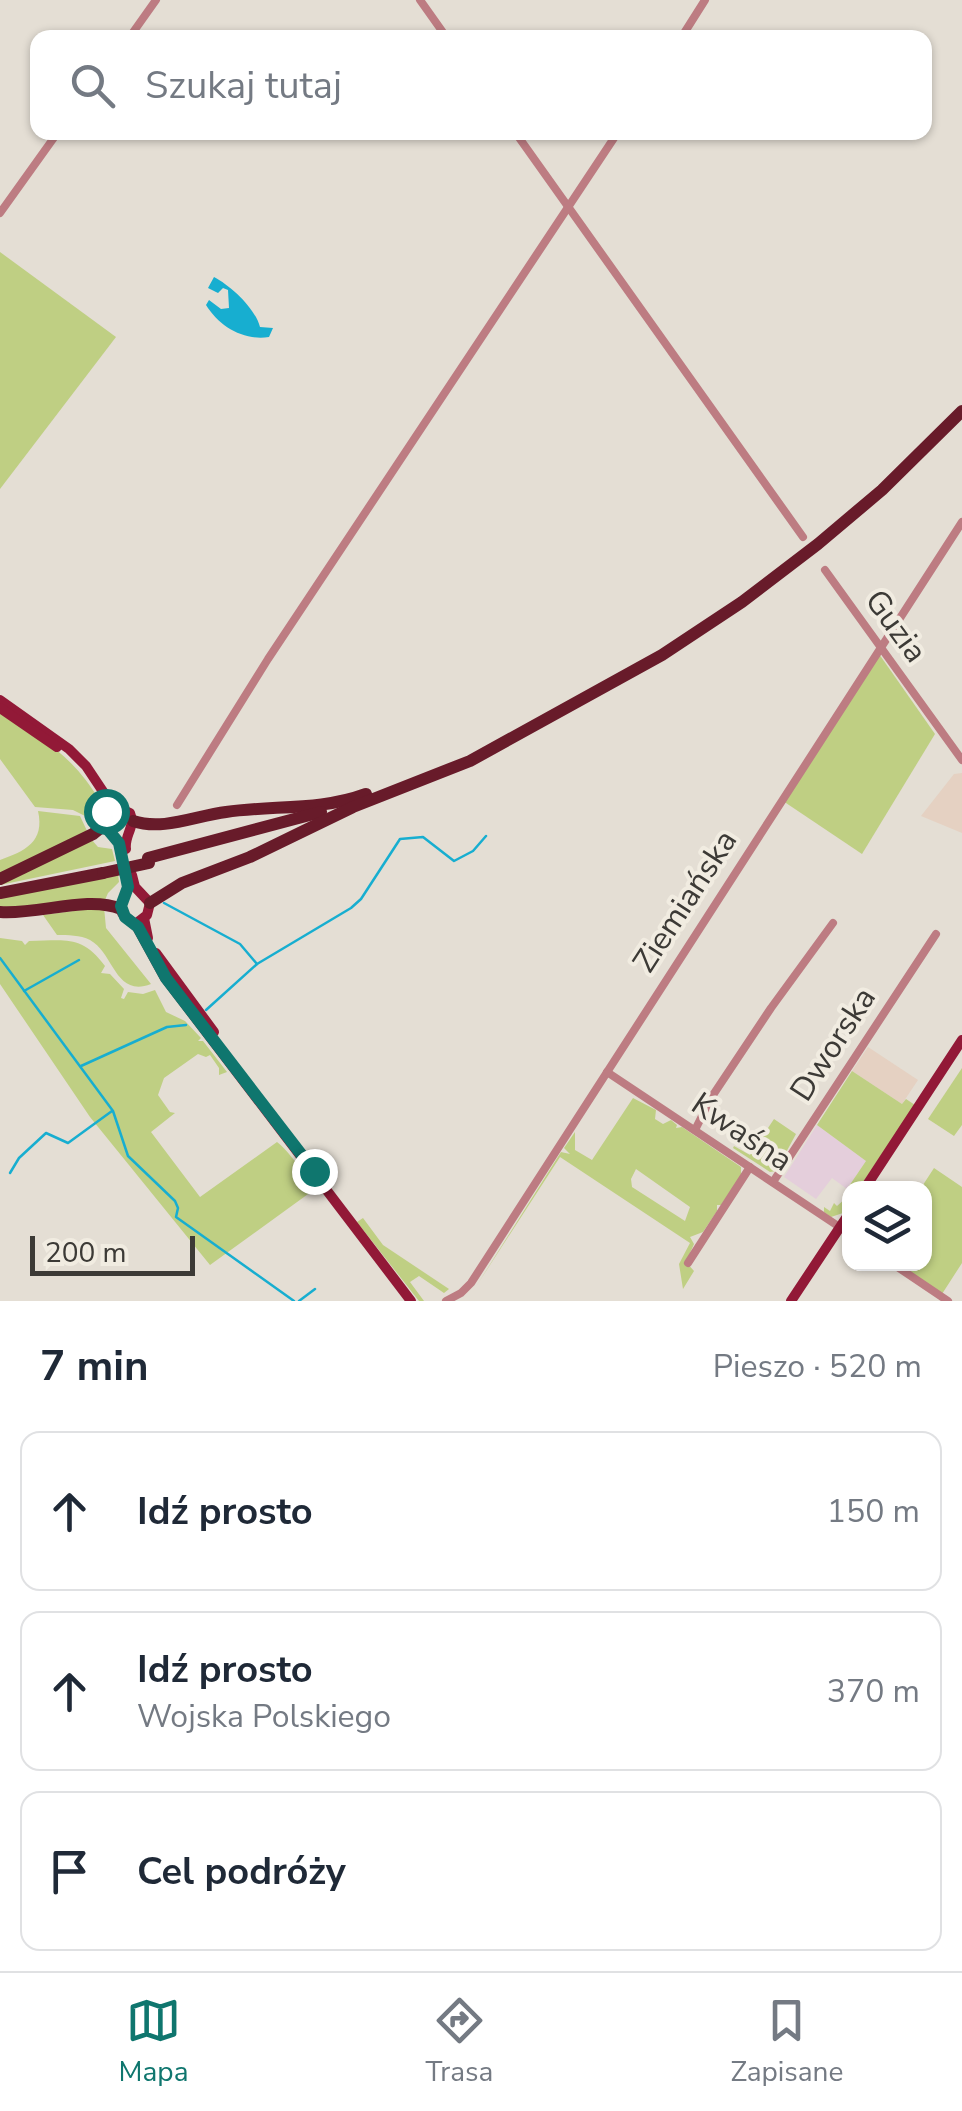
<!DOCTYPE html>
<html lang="pl">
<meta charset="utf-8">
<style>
:root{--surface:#fff;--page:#f6f6f7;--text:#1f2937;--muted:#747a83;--line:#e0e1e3;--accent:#0f766e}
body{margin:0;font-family:"Nunito Sans",sans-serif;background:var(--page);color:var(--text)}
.controls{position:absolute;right:30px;bottom:30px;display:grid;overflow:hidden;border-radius:20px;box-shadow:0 2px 8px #0004}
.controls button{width:90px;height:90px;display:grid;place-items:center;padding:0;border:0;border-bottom:2px solid var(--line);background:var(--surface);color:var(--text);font:50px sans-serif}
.scale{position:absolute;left:30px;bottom:25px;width:165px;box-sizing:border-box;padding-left:10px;border:5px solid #3c3a36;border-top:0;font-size:28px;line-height:35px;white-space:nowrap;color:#3c3a36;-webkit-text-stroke:8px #f1ece1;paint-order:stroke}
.stop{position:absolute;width:30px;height:30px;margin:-22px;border:8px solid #0f766e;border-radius:50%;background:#fff}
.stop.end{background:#0f766e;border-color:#fff;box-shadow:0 2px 10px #0008}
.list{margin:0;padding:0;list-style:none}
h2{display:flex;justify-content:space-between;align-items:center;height:130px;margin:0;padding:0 40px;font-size:42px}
h2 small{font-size:32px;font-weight:400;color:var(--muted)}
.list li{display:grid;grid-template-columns:65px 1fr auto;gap:30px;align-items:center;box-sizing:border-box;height:160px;margin:0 20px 20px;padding:0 20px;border:2px solid var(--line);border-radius:20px}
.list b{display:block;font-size:38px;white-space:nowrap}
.list p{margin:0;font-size:32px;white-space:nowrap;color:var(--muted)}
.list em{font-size:32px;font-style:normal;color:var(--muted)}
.icon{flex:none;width:55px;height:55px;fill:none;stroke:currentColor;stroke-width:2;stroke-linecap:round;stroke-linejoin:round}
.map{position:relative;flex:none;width:962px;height:1301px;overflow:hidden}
.search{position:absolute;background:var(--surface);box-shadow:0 2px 8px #0004;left:30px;right:30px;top:30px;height:110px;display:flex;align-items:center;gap:25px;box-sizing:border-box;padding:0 35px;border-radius:20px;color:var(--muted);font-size:38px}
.sheet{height:670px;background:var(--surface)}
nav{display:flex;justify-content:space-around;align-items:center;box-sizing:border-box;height:140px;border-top:2px solid var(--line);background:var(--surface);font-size:28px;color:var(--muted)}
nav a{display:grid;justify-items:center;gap:5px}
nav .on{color:var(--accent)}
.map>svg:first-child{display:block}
.industrial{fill:#e5d1c2}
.education{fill:#e4cedb}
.green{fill:#bfcf83;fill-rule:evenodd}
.water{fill:#17aed0}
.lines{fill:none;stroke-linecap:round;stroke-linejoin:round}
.stream{stroke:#17aed0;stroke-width:2.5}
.minor{stroke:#bd7c82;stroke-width:8}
.major{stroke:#921937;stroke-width:10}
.highway{stroke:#681b2a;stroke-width:12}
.highway-bridge{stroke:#681b2a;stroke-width:12}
.route{stroke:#0f766e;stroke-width:12}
.labels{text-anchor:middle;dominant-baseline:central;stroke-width:8;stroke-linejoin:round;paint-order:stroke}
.street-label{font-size:32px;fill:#3c3a36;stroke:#f1ece1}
</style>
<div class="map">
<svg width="962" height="1301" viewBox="0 0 962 1301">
<rect width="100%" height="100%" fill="#e4ded4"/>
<g class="industrial">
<path d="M962,773v60l-41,-17 33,-42z"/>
<path d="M868,1047l50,33 -16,24 -50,-33z"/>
</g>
<path class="education" d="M817,1125l49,36 -19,28 -15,-11 -16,21 -32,-22z"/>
<g class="green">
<path d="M0,252l116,85 -116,152z"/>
<path d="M879,654l56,80 -73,120 -79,-53z"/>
<path d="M0,712c45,29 73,43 101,91l-10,14 12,-10 -5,19 -5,5 -2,-12 -18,-9 -38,-3 -35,-48z"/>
<path d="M38,811l42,5 8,17 -88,41v-14c25,-9 45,-18 38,-49z"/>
<path d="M91,839l7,8 14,2 3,12 -115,24z"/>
<path d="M118,874l1,8 -11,11 -3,7 -105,8v-11z"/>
<path d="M104,907l2,21 45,56c-36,14 -37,-31 -61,-44 -10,-5 -22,-5 -33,-5l-14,-20z"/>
<path d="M0,938l22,3 3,4 4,-4c36,0 52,-7 76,25l-4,7 9,1 14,15 -3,9 3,1 4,-7 15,2 12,-4 11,22 19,9 16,17 -3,3h5l24,31 -8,3v-7l-9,-13 -4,2 -8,-3 -34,24 -6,17 12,17 5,1 -24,19 49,65 77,-55c11,8 30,35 38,47l-105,76 -120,-148 -90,-133z"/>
<path d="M962,1068v57l-8,11 -26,-17z"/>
<path d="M852,1071l50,33 4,-5 9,6 -56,83h-9l-1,15 -6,10 -12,4 -7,-5v-5l6,4 4,-8 3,3 9,-8 1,-9 19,-28 -49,-36z"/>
<path d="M633,1098l23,12 -1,9 8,5 8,-4 6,5 -1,3 6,-1 59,40v9l-20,29h-4v6l-14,21 -13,5 4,7 -8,18 8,9 -11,18 -4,-25 11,-21 -130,-86 -83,128 84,-133 9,2 -6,-6 11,-16v18l17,10zM636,1169l54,38 -5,14 -53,-34 -1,-8z"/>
<path d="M774,1119l22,15 -20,37 -6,1 -37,-24 1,-2 16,9z"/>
<path d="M934,1168l28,19v76l-20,31 -43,-30h25v-76h-3z"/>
<path d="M363,1218l20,27 66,44 -5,4 -25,-17 -9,6 14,19h-5l-62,-79z"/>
</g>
<path class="water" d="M214,277c17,9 41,31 46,50l13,1 -4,9c-26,4 -50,-11 -63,-32l3,-5 12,9 8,-1 -1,-18 -5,-2 -5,5 -10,-5z"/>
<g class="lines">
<g class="stream">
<path d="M164,903l76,41 17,20"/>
<path d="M0,958l113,153 15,45 47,45 3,7 -2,9 118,84"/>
<path d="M24,991l55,-31"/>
<path d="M206,1010l51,-46 94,-56 10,-9 39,-60 23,-2 31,24 19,-10 13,-15"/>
<path d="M81,1066l86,-39 19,-2"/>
<path d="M10,1173l9,-15 27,-25 22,10 44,-32"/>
<path d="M299,1301l16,-12"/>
</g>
<g class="minor">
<path d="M420,0l27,38"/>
<path d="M129,38l27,-38"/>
<path d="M681,38l24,-38"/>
<path d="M515,132l288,405"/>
<path d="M0,213l58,-81"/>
<path d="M825,570l137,190"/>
<path d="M177,805l91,-146 350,-527"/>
<path d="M607,1072l243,162"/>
<path d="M695,1130l16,-32 60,-90 62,-85"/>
<path d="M773,1182l163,-248"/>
<path d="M688,1263l62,-96"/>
<path d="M893,1264l55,37"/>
<path d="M446,1301l15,-8 10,-10 491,-761"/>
</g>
<g class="major">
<path d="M0,700l69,49 17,17 26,39 18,8c6,14 -6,22 -4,36"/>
<path d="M0,708l57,39"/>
<path d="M117,808l-10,6 -3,11 15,18 9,44 -7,19 1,7 15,14 28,51 246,323"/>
<path d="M132,875l3,12 15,16 -3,12 -9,7"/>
<path d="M144,918l4,20"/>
<path d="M156,953l58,79"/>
<path d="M865,1188l97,-148"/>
<path d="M791,1301l59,-89"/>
</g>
<g class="highway">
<path d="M133,821c30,10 62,-5 93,-9 47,-7 94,-1 140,-18"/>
<path d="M148,858l173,-46"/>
<path d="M0,879l93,-45 11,-9"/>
<path d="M0,893l103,-20"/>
<path d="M150,903l32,-20 68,-26 103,-50 117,-46 192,-106 80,-53 76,-58 64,-54 80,-79"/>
<path d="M0,912c39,3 87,-17 121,-3"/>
</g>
<path class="highway-bridge" d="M103,873l46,-10"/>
</g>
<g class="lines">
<path class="route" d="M106,811l-2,14 15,18 9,44 -7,19 4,11 13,10 28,51 148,193"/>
</g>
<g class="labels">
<g class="street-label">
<text transform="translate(896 626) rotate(54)">Guzia</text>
<text transform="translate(685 901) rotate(-57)">Ziemiańska</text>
<text transform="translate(833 1044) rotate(-57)">Dworska</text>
<text transform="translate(742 1132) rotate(34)">Kwaśna</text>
</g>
</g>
</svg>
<div class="controls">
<button><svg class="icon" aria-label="layers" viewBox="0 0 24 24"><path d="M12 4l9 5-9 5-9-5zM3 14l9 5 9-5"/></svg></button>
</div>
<div class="scale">200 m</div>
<div class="stop" style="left:106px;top:811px"></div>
<div class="stop end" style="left:314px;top:1171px"></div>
<div class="search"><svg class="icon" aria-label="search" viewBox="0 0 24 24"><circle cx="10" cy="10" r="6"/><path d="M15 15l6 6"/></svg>Szukaj tutaj</div>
</div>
<section class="sheet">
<h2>7 min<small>Pieszo · 520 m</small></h2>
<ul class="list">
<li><svg class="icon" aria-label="ahead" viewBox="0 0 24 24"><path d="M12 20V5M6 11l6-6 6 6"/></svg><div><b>Idź prosto</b></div><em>150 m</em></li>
<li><svg class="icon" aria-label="ahead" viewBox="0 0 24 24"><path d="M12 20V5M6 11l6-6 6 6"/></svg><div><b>Idź prosto</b><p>Wojska Polskiego</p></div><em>370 m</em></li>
<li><svg class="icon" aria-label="arrive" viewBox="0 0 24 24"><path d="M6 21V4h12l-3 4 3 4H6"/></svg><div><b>Cel podróży</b></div></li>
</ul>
</section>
<nav>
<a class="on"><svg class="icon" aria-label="map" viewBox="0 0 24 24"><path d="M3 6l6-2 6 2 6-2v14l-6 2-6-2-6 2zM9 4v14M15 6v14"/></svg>Mapa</a>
<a><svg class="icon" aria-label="directions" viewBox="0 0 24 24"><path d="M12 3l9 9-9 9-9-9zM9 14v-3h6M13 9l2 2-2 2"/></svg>Trasa</a>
<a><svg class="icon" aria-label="saved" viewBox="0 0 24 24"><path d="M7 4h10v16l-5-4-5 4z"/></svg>Zapisane</a>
</nav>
